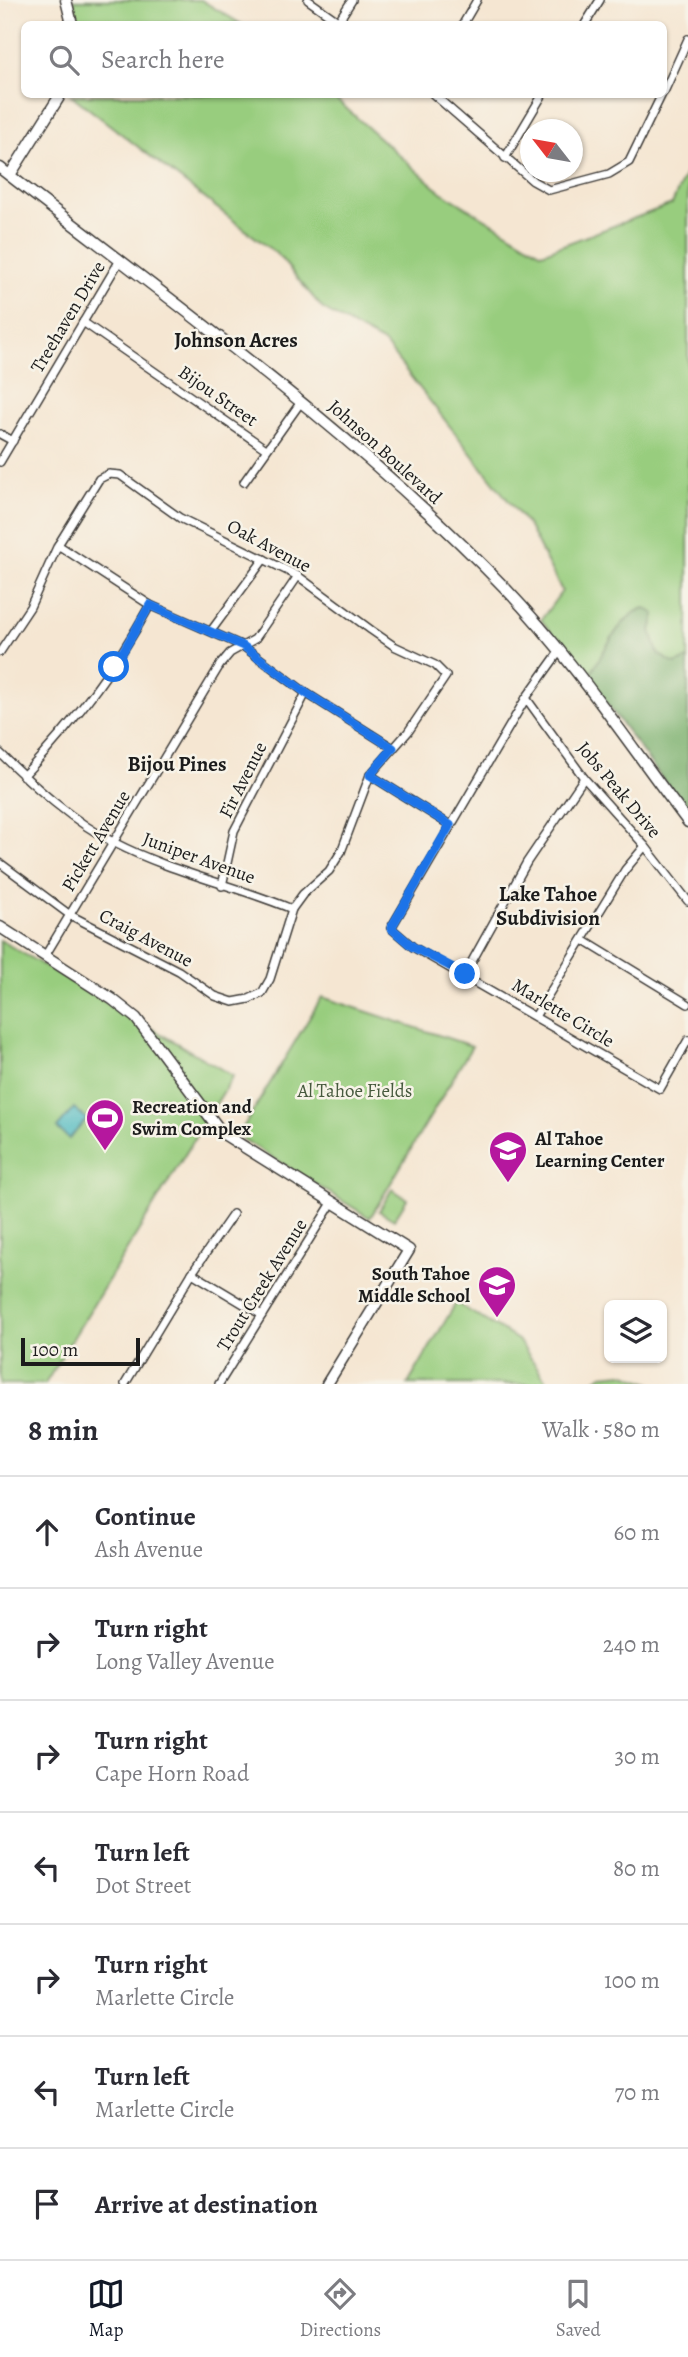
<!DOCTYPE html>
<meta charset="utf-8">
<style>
:root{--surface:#fff;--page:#f2f2f3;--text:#2b2b33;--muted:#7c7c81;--line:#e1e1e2;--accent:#111827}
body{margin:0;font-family:Alegreya,serif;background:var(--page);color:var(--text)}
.controls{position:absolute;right:21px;bottom:21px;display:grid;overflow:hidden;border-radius:10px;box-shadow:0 2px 5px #0004}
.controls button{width:63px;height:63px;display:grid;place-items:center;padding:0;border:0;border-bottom:2px solid var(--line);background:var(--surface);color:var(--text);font:35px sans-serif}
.compass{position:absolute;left:520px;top:119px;width:63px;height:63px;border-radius:50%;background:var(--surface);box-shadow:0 2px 5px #0004;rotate:301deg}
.scale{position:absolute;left:21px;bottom:18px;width:119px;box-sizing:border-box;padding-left:7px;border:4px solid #1c1c1c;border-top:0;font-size:19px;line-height:24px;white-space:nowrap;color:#1c1c1c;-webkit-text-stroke:5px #f7f3e8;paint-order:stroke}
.stop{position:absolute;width:21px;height:21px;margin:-16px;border:5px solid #1a73e8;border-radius:50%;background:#fff}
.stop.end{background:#1a73e8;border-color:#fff;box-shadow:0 2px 7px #0008}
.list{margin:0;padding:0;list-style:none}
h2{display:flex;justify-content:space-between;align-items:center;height:91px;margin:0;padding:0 28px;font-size:30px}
h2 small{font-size:23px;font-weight:400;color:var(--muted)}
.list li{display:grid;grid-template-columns:46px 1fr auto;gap:21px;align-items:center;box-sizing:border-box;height:112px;padding:0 28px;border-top:2px solid var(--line)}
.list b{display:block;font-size:26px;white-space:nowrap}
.list p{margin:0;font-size:23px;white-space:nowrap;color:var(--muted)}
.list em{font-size:23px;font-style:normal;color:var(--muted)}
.icon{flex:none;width:38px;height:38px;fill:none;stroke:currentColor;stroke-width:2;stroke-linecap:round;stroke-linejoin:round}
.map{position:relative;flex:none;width:688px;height:1384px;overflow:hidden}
.search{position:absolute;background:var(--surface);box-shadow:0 2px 5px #0004;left:21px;right:21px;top:21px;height:77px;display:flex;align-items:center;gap:18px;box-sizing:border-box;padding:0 24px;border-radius:10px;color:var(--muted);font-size:26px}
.sheet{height:875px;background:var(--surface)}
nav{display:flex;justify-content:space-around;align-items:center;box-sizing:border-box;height:98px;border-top:2px solid var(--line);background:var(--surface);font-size:19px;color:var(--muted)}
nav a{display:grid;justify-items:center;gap:4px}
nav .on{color:var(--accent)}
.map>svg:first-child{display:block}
.green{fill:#98cd7e;stroke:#5a744d;stroke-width:2}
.forest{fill:#7ab06d;stroke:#4b6644;stroke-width:2}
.water{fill:#49b8bf;stroke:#326a6e;stroke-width:2}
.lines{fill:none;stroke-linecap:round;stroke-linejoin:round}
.street-casing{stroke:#3d3a37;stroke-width:10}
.secondary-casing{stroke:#3d3a37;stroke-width:13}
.street{stroke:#fff;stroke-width:7}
.secondary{stroke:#fff;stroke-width:10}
.route{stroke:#1a73e8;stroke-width:9}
.labels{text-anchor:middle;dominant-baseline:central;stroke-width:5;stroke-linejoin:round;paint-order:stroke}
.street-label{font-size:19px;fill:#1c1c1c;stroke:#f7f3e8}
.park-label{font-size:19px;fill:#475a3e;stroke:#f7f3e8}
.poi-label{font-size:19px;font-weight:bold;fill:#1c1c1c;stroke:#f7f3e8;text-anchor:start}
.neighbourhood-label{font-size:21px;font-weight:bold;fill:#1c1c1c;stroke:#f7f3e8}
</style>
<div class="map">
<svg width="688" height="1384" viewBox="0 0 688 1384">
<rect width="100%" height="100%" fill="#f7f3e8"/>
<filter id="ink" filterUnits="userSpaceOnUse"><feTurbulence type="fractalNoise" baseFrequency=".0143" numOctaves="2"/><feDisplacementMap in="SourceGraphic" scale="14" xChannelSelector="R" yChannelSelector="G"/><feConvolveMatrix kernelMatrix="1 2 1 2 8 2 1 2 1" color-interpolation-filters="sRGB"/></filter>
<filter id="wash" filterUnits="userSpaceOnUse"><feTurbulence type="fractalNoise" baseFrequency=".00686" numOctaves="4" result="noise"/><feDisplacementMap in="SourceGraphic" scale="28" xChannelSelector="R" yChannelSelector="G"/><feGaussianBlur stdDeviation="1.57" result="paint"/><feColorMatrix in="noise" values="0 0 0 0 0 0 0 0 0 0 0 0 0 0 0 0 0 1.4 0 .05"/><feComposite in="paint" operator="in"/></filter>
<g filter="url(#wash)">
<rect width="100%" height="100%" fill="#f5e6d2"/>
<g class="green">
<path d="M73,0h128l40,24h-161z"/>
<path d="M71,95h260l110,97 101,61 130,-49 16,-36v491l-13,5 -17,-10 -7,-23 4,-16 -10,-7c-26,7 -43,49 -57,70l-47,-58 21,-29 -33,-64 -144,-183 -62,-35 -45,-54z"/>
<path d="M0,940l233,136 -188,308h-45z"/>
<path d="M322,997l150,49 -102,172 -132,-82z"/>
<path d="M392,1189l15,10 -13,21 -15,-9z"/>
<path d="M456,1303l62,37 31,44h-141z"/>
<path d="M623,1373l29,11h-63l13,-9z"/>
</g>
<path class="forest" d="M645,608l10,6 -4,17 7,23 17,10 13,-5v155l-100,-136c14,-21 31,-63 57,-70z"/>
<path class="water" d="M74,1108l13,11 -18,20 -12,-11z"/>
</g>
<g filter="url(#ink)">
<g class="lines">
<defs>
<g id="street">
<path d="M308,0l34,24"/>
<path d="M338,22l14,-22"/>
<path d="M463,24l14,-24"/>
<path d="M585,24l15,-24"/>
<path d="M664,92l24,-53"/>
<path d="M433,94l100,87 16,9 60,-16 20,-12 33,-68"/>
<path d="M505,158l38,-64"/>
<path d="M83,322l183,127"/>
<path d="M0,434l13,7"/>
<path d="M0,462l120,-202"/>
<path d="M244,482l57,-80"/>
<path d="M58,545l92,60 93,41 63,47 87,55"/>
<path d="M211,631l53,-72"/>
<path d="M0,652l30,-45 28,-62 41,-66 10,-5 11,1 60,43 118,58 73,54 23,16 41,19 11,11 -38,56 -38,43 -29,77 -12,19 -26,23 -11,15 -22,70 -8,14 -13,6 -16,3 -18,-6 -36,-25 -109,-56 -70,-52"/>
<path d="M559,652l-33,46 -135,230 22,19 247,142 28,-49"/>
<path d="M526,698l58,80 61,68 43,55"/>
<path d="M0,753c34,33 73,69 115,90 56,29 119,42 177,66"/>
<path d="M370,775l80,50"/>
<path d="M23,776c51,-53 92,-107 127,-171"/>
<path d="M222,886l12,-55 72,-138"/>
<path d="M583,940l105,64"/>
<path d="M45,956l175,-291 10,-12 25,-14 43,-63"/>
<path d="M465,974l62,-112 57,-84"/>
<path d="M536,1015l89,-145 20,-24"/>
<path d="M192,1273l70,42"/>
<path d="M125,1384l67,-111 41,-59"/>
<path d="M219,1384l113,-181"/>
</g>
<g id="secondary">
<path d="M66,0l6,24"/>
<path d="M0,168c172,134 353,262 505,420 68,71 124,156 183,234"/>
<path d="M10,175l51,-81"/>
<path d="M0,927l112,72 24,19 86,115 187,117 -82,134"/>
</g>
</defs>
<use href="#street" class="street-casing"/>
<use href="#secondary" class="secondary-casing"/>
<use href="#street" class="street"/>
<use href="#secondary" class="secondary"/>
</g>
</g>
<g class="lines" filter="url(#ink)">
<path class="route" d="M114,667l36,-62 93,41 63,47 87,55 -23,27 80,50 -59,103 22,19 52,27"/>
</g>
<defs>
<symbol id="stadium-pin" viewBox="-11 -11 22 30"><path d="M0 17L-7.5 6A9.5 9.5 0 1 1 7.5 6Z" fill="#b5179e" stroke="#f7f3e8"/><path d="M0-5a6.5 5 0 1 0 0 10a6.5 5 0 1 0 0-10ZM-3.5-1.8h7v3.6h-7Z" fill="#fff"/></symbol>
<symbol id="school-pin" viewBox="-11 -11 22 30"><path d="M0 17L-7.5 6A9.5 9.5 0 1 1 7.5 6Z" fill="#b5179e" stroke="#f7f3e8"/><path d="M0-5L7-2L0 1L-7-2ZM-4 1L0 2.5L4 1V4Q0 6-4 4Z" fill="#fff"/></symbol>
</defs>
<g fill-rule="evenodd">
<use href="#stadium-pin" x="83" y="1096" width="44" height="60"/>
<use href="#school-pin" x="486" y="1128" width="44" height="60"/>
<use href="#school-pin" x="475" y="1263" width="44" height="60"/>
</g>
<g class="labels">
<g class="street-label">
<text transform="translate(68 317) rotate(-59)">Treehaven Drive</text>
<text transform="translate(218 396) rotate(35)">Bijou Street</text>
<text transform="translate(385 452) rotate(42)">Johnson Boulevard</text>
<text transform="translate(269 546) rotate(28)">Oak Avenue</text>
<text transform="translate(243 780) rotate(-63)">Fir Avenue</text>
<text transform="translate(619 790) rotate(50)">Jobs Peak Drive</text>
<text transform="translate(96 841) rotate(-59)">Pickett Avenue</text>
<text transform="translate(199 858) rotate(20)">Juniper Avenue</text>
<text transform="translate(146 938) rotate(28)">Craig Avenue</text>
<text transform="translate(563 1013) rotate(31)">Marlette Circle</text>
<text transform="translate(262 1285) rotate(-58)">Trout Creek Avenue</text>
</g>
<g class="park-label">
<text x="355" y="1091">Al Tahoe Fields</text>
</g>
<g class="poi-label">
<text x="132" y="1107">Recreation and<tspan x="132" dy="22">Swim Complex</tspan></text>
<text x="535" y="1139">Al Tahoe<tspan x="535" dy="22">Learning Center</tspan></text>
<text x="470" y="1274" text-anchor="end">South Tahoe<tspan x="470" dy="22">Middle School</tspan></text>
</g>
<g class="neighbourhood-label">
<text x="236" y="340">Johnson Acres</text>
<text x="177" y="764">Bijou Pines</text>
<text x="548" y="894">Lake Tahoe<tspan x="548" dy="24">Subdivision</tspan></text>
</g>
</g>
</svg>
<div class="controls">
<button><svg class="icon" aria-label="layers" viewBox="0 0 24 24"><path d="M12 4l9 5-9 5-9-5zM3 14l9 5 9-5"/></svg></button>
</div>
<svg class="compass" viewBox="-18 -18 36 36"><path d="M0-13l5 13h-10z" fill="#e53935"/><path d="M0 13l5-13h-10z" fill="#7c7c81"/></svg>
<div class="scale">100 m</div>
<div class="stop" style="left:114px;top:667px"></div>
<div class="stop end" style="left:465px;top:974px"></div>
<div class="search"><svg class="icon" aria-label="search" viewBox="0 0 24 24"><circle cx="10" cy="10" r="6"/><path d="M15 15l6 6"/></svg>Search here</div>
</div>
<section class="sheet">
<h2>8 min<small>Walk · 580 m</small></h2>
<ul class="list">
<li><svg class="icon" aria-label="ahead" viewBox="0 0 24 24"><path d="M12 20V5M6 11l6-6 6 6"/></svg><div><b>Continue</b><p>Ash Avenue</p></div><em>60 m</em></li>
<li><svg class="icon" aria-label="right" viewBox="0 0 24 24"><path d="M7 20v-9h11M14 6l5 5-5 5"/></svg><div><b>Turn right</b><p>Long Valley Avenue</p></div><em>240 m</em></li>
<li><svg class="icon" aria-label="right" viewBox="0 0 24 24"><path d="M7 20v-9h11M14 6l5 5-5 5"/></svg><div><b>Turn right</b><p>Cape Horn Road</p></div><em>30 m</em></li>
<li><svg class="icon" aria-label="left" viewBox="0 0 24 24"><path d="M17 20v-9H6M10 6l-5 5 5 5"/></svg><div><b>Turn left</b><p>Dot Street</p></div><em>80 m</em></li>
<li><svg class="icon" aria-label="right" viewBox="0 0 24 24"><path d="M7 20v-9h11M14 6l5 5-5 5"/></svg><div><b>Turn right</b><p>Marlette Circle</p></div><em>100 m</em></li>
<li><svg class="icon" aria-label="left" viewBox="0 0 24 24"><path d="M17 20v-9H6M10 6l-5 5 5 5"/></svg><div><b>Turn left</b><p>Marlette Circle</p></div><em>70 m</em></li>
<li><svg class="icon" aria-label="arrive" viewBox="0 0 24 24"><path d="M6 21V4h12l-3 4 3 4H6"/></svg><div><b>Arrive at destination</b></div></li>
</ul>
</section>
<nav>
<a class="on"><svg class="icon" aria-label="map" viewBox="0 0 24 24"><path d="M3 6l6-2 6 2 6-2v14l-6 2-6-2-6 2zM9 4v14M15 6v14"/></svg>Map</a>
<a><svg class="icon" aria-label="directions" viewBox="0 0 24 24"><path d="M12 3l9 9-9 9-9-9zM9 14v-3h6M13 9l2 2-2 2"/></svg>Directions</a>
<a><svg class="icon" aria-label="saved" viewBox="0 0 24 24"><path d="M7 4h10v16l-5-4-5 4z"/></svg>Saved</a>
</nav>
